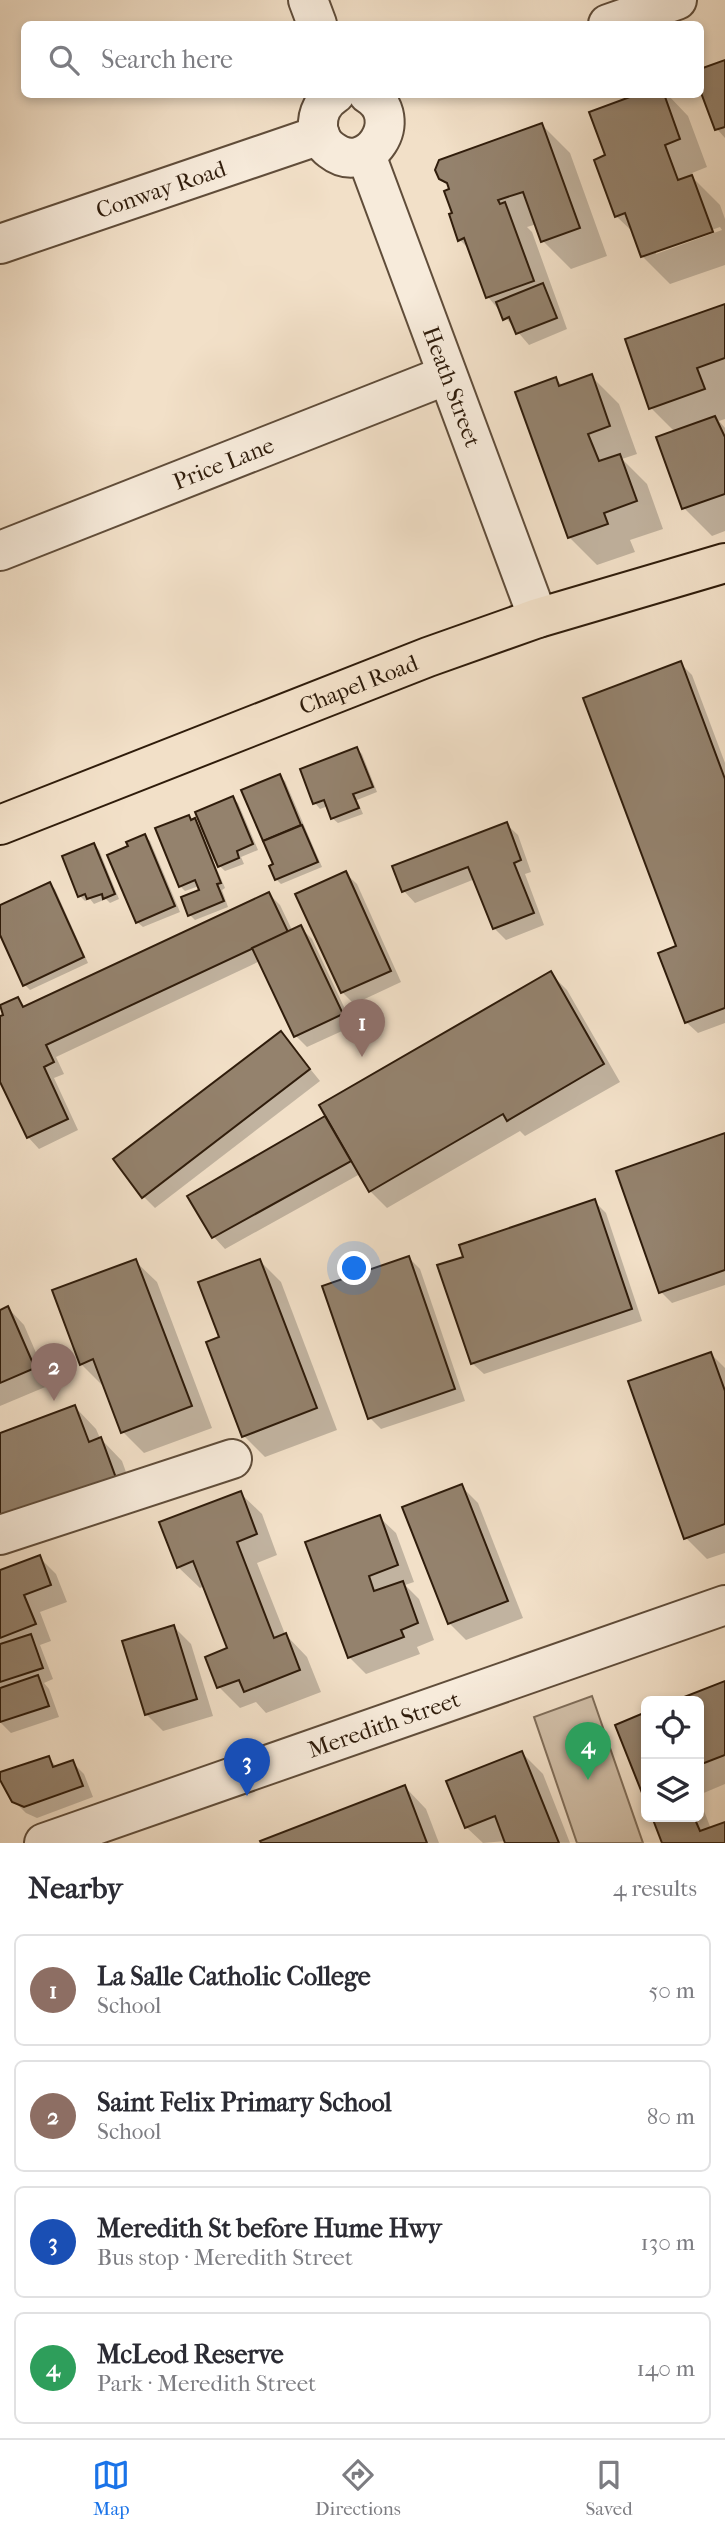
<!DOCTYPE html>
<meta charset="utf-8">
<style>
:root{--surface:#fff;--page:#f2f2f3;--text:#2b2b33;--muted:#7c7c81;--line:#e1e1e2;--accent:#1a73e8}
body{margin:0;font-family:"IM FELL French Canon",serif;background:var(--page);color:var(--text)}
.controls{position:absolute;right:21px;bottom:21px;display:grid;overflow:hidden;border-radius:10px;box-shadow:0 4px 10px #0003}
.controls button{width:63px;height:63px;display:grid;place-items:center;padding:0;border:0;border-bottom:2px solid var(--line);background:var(--surface);color:var(--text);font:35px sans-serif}
.you{position:absolute;left:355px;top:1269px;width:24px;height:24px;margin:-18px;border:5px solid #fff;border-radius:50%;background:#1a73e8;box-shadow:0 0 0 10px #1a73e833}
.badge{display:grid;place-items:center;width:46px;height:46px;border-radius:50%;background:var(--accent);color:#fff;font-size:23px;font-weight:700}
.pin{position:absolute;translate:-50% -58px;filter:drop-shadow(0 2px 4px #0008)}
.pin::after{content:'';position:absolute;top:37px;width:24px;height:21px;background:inherit;clip-path:polygon(0 0,100% 0,50% 100%)}
.list{margin:0;padding:0;list-style:none}
h2{display:flex;justify-content:space-between;align-items:center;height:91px;margin:0;padding:0 28px;font-size:30px}
h2 small{font-size:23px;font-weight:400;color:var(--muted)}
.list li{display:grid;grid-template-columns:46px 1fr auto;gap:21px;align-items:center;box-sizing:border-box;height:112px;margin:0 14px 14px;padding:0 14px;border:2px solid var(--line);border-radius:10px}
.list b{display:block;font-size:26px;white-space:nowrap}
.list p{margin:0;font-size:23px;white-space:nowrap;color:var(--muted)}
.list em{font-size:23px;font-style:normal;color:var(--muted)}
.icon{flex:none;width:38px;height:38px;fill:none;stroke:currentColor;stroke-width:2;stroke-linecap:round;stroke-linejoin:round}
.map{position:relative;flex:none;width:725px;height:1843px;overflow:hidden}
.search{position:absolute;background:var(--surface);box-shadow:0 4px 10px #0003;left:21px;right:21px;top:21px;height:77px;display:flex;align-items:center;gap:18px;box-sizing:border-box;padding:0 24px;border-radius:10px;color:var(--muted);font-size:26px}
.sheet{height:595px;background:var(--surface)}
nav{display:flex;justify-content:space-around;align-items:center;box-sizing:border-box;height:98px;border-top:2px solid var(--line);background:var(--surface);font-size:19px;color:var(--muted)}
nav a{display:grid;justify-items:center;gap:4px}
nav .on{color:var(--accent)}
.map>svg:first-child{display:block}
.green{fill:#d1bfa8;stroke:#806e5a;stroke-width:2}
.shadow{fill:#0003;fill-rule:evenodd}
.building{fill:#94826d;stroke:#2f1c0b;stroke-width:2}
.lines{fill:none;stroke-linecap:round;stroke-linejoin:round}
.minor-casing{stroke:#604d3a;stroke-width:42}
.major-casing{stroke:#2f1c0b;stroke-width:42}
.minor{stroke:#f7ebdb;stroke-width:38}
.major{stroke:#f2e0c8;stroke-width:38}
.labels{text-anchor:middle;dominant-baseline:central;stroke-width:5;stroke-linejoin:round;paint-order:stroke}
.street-label{font-size:23px;fill:#2f1c0b;stroke:#f7ebdb}
</style>
<div class="map">
<svg width="725" height="1843" viewBox="0 0 725 1843">
<rect width="100%" height="100%" fill="#f2e0c8"/>
<filter id="stains"><feTurbulence type="fractalNoise" baseFrequency=".00286" numOctaves="4"/><feColorMatrix values="0 0 0 0 .2 0 0 0 0 .09 0 0 0 0 .02 0 0 0 .5 -.17"/></filter>
<radialGradient id="worn" r=".72"><stop offset=".6" stop-color="#630" stop-opacity="0"/><stop offset="1" stop-color="#630" stop-opacity=".3"/></radialGradient>
<path class="green" d="M592,1696l51,147h-66l-43,-126z"/>
<g class="shadow">
<path d="M725,62v76l-8,-9z"/>
<path d="M643,94h24l21,22 19,51 -15,6 2,6 26,26 5,14v46l-55,19 -28,-28 -7,-22 -19,-18 -9,-60zM720,227l2,3 -66,24v-4z"/>
<path d="M542,125l28,28 37,103 -36,13 -28,-28 -6,-17 -10,3 5,5 35,97 -38,16 -41,-48 -18,-47 -10,-10 -10,-54 -9,-8z"/>
<path d="M725,306v113l-6,2 6,7v103l-13,5 -28,-28 -9,-76 -24,-24z"/>
<path d="M591,376l28,28 18,50 -15,5 25,25 16,45 -33,11 5,12 -38,13 -28,-28 -13,-158 7,7z"/>
<path d="M680,663l12,12 33,88v260l-27,10 -12,-11 -8,-75z"/>
<path d="M357,749l5,5 15,38 -20,8 6,14 -25,9 -6,-5 -4,-12 -8,3 -5,-6z"/>
<path d="M279,776l6,5 37,86 -41,17 -5,-5 -1,-14 -32,-74z"/>
<path d="M232,798l6,5 20,47 -17,7 3,7 -19,7 -12,-11 12,28 -3,2 6,17 -33,13 -5,-5 11,-23 -2,-6 -14,5 -5,-5 9,-69 15,13z"/>
<path d="M506,824l12,11 13,37 -6,2 19,51 -38,15 -12,-12 -19,-49 -60,24 -11,-12z"/>
<path d="M144,836l6,5 30,71 -37,15 -6,-5 -7,-75z"/>
<path d="M94,845l5,5 20,49 -9,4 -4,-4 -12,5 -4,-5 -5,2 -5,-5z"/>
<path d="M345,873l12,11 44,98 -47,22 -12,-12z"/>
<path d="M49,884l6,5 33,74 -58,27 -5,-5 -25,-54v-24z"/>
<path d="M269,894l11,11 13,27 8,-4 11,11 41,87 -46,21 -11,-11 -36,-75 -204,96 8,17 -10,4 24,52 -39,19 -11,-12 -28,-57v-62l5,-2 13,-17 8,9z"/>
<path d="M550,973l17,17 53,92 -95,54 -5,-5 -133,77 -17,-17 -10,-17 -135,75 -11,-12 -24,-40 135,-79 5,6z"/>
<path d="M281,1033l39,48 -165,127 -11,-11z"/>
<path d="M725,1135v150l-53,18 -11,-11z"/>
<path d="M594,1201l12,12 36,108 -158,53 -12,-11 -7,-105z"/>
<path d="M409,1258l11,11 45,132 -84,28 -11,-11z"/>
<path d="M135,1261l22,21 55,146 -68,25 -21,-21 -18,-48 -3,1 -21,-21z"/>
<path d="M260,1261l21,21 56,148 -72,27 -21,-21z"/>
<path d="M8,1308l16,17 26,60 -50,21v-95z"/>
<path d="M711,1354l14,14v185l-18,6 -21,-21z"/>
<path d="M75,1407l21,22 4,9 22,23 14,39 -136,-65z"/>
<path d="M461,1486l17,17 45,115 -57,22 -17,-17 -45,-115z"/>
<path d="M240,1493l22,21 15,41 -20,8 28,71 22,23 14,35 -55,21 -10,-11 -16,6 -21,-21 10,-38 -24,-63 -5,2 -22,-21z"/>
<path d="M379,1517l17,16 18,49 -9,3 14,14 15,41 -17,7 3,7 -54,20 -17,-17z"/>
<path d="M39,1557l17,17 11,28 -27,10 11,29 -11,4 13,34 -9,4 5,6 10,28 -48,16 -11,-11v-150z"/>
<path d="M174,1627l17,17 22,72 -50,15 -17,-17z"/>
<path d="M725,1683v101l-26,11v-94h-20z"/>
<path d="M522,1753l21,21 27,69h-63l-1,-2 -23,2 -17,-16z"/>
<path d="M48,1758l10,10 14,-6 12,12 9,23 -56,21 -11,-5 -12,-12 -14,-28z"/>
<path d="M405,1787l21,22 13,34h-176z"/>
<path d="M699,1798l12,31 14,-5v19h-61l-10,-26h45z"/>
</g>
<g class="building">
<path d="M725,60v67l-10,3 -15,-40v-21z"/>
<path d="M638,94h26l16,45 -15,6 13,35 14,-5 21,57 -72,25 -16,-44 -10,4 -21,-57 11,-5 -16,-43z"/>
<path d="M542,123l38,105 -39,14 -18,-50 -25,8 2,4 5,-2 29,79 -48,17 -22,-60 -6,3 -9,-27 3,-1 -8,-22 5,-2 -2,-6 -8,-4 -4,-9 4,-10z"/>
<path d="M543,283l14,35 -41,16 -7,-17 -6,3 -7,-18z"/>
<path d="M725,304v54l-28,10 8,21 -56,20 -24,-70z"/>
<path d="M592,374l18,52 -22,8 11,27 21,-7 17,47 -33,12 4,11 -40,14 -53,-146 41,-15 3,9z"/>
<path d="M715,416l10,21v57l-43,15 -26,-72z"/>
<path d="M681,661l44,118v229l-40,15 -27,-70 18,-7 -93,-248z"/>
<path d="M357,747l16,40 -20,7 6,14 -28,11 -7,-19 -11,4 -13,-35z"/>
<path d="M280,774l21,51 -38,16 -22,-51z"/>
<path d="M233,796l20,48 -16,7 2,7 -21,9 -23,-55z"/>
<path d="M189,815l2,5 4,-2 26,65 -4,1 7,17 -36,15 -7,-19 18,-7 -4,-10 -16,7 -24,-59z"/>
<path d="M507,822l14,38 -7,3 20,50 -41,16 -25,-62 -66,25 -10,-26z"/>
<path d="M302,825l16,37 -43,18 -6,-14 4,-2 -10,-23z"/>
<path d="M145,834l30,72 -39,17 -29,-68 21,-9 -2,-4z"/>
<path d="M94,843l21,51 -12,5 -1,-5 -15,5 -2,-5 -7,3 -16,-41z"/>
<path d="M346,871l45,100 -50,22 -46,-99z"/>
<path d="M50,882l34,75 -61,29 -23,-51v-30z"/>
<path d="M269,892l19,40 -242,113 8,17 -10,5 24,52 -41,19 -27,-56v-66l3,-1 -3,-10 18,-8 5,10z"/>
<path d="M301,925l42,89 -49,23 -42,-89z"/>
<path d="M551,971l53,93 -97,57 -4,-7 -134,78 -50,-87z"/>
<path d="M281,1031l29,38 -168,129 -29,-39z"/>
<path d="M325,1116l26,45 -139,77 -25,-42z"/>
<path d="M725,1133v137l-66,23 -43,-122z"/>
<path d="M595,1199l37,110 -161,55 -34,-99 26,-8 -4,-12z"/>
<path d="M409,1256l46,133 -87,30 -46,-133z"/>
<path d="M136,1259l56,147 -71,27 -28,-74 -13,6 -28,-75z"/>
<path d="M260,1259l57,149 -75,29 -36,-95 13,-5 -21,-55z"/>
<path d="M8,1306l27,62 -35,15v-73z"/>
<path d="M711,1352l14,39v133l-41,15 -56,-158z"/>
<path d="M75,1405l14,37 12,-5 15,41 -116,40v-85z"/>
<path d="M462,1484l46,117 -60,23 -46,-117z"/>
<path d="M241,1491l16,43 -20,8 37,96 12,-5 14,37 -56,22 -5,-12 -22,8 -12,-31 22,-9 -34,-87 -16,7 -18,-46z"/>
<path d="M380,1515l18,50 -29,11 5,15 29,-10 15,42 -17,7 3,7 -56,21 -43,-116z"/>
<path d="M40,1555l11,30 -27,10 12,29 -36,14v-68z"/>
<path d="M174,1625l23,74 -52,16 -23,-74z"/>
<path d="M31,1634l12,34 -43,14v-38z"/>
<path d="M38,1675l11,31 -49,16v-34z"/>
<path d="M725,1681v74l-26,10v-64h-25z"/>
<path d="M646,1712v91l-31,-78z"/>
<path d="M522,1751l37,92h-54l-10,-27 -30,12 -19,-47z"/>
<path d="M49,1756l4,11 20,-7 10,26 -59,21 -12,-5 -12,-22v-8z"/>
<path d="M405,1785l22,58h-166l-1,-2z"/>
<path d="M652,1817h42l6,14 25,-9v21h-63z"/>
</g>
<g class="lines">
<defs>
<g id="minor">
<path d="M308,0l9,24"/>
<path d="M608,24l69,-24"/>
<path d="M335,94c-11,7 -18,19 -17,33 1,9 6,18 13,23 37,29 77,-32 37,-56"/>
<path id="s1" d="M366,155l172,463"/>
<path id="s2" d="M0,244l320,-109"/>
<path id="s3" d="M0,551l447,-176"/>
<path d="M0,1535l232,-76"/>
<path id="s4" d="M44,1843l681,-238"/>
</g>
<g id="major">
<path id="s5" d="M0,825l428,-168 110,-39 187,-55"/>
</g>
</defs>
<use href="#minor" class="minor-casing"/>
<use href="#major" class="major-casing"/>
<use href="#minor" class="minor"/>
<use href="#major" class="major"/>
</g>
<g class="labels">
<g class="street-label">
<text stroke="none"><textPath href="#s2" startOffset="170">Conway Road</textPath></text>
<text stroke="none"><textPath href="#s1" startOffset="247">Heath Street</textPath></text>
<text stroke="none"><textPath href="#s3" startOffset="240">Price Lane</textPath></text>
<text stroke="none"><textPath href="#s5" startOffset="385">Chapel Road</textPath></text>
<text stroke="none"><textPath href="#s4" startOffset="360">Meredith Street</textPath></text>
</g>
</g>
<rect width="100%" height="100%" filter="url(#stains)"/>
<rect width="100%" height="100%" fill="url(#worn)"/>
</svg>
<div class="controls">
<button><svg class="icon" aria-label="locate" viewBox="0 0 24 24"><circle cx="12" cy="12" r="6"/><path d="M12 2v4M12 18v4M2 12h4M18 12h4"/></svg></button>
<button><svg class="icon" aria-label="layers" viewBox="0 0 24 24"><path d="M12 4l9 5-9 5-9-5zM3 14l9 5 9-5"/></svg></button>
</div>
<div class="you"></div>
<div class="pin badge" style="left:362px;top:1057px;background:#8d6e63">1</div>
<div class="pin badge" style="left:54px;top:1401px;background:#8d6e63">2</div>
<div class="pin badge" style="left:247px;top:1796px;background:#1a4fb4">3</div>
<div class="pin badge" style="left:588px;top:1780px;background:#2e9e5b">4</div>
<div class="search"><svg class="icon" aria-label="search" viewBox="0 0 24 24"><circle cx="10" cy="10" r="6"/><path d="M15 15l6 6"/></svg>Search here</div>
</div>
<section class="sheet">
<h2>Nearby<small>4 results</small></h2>
<ul class="list">
<li><span class="badge" style="background:#8d6e63">1</span><div><b>La Salle Catholic College</b><p>School</p></div><em>50 m</em></li>
<li><span class="badge" style="background:#8d6e63">2</span><div><b>Saint Felix Primary School</b><p>School</p></div><em>80 m</em></li>
<li><span class="badge" style="background:#1a4fb4">3</span><div><b>Meredith St before Hume Hwy</b><p>Bus stop · Meredith Street</p></div><em>130 m</em></li>
<li><span class="badge" style="background:#2e9e5b">4</span><div><b>McLeod Reserve</b><p>Park · Meredith Street</p></div><em>140 m</em></li>
</ul>
</section>
<nav>
<a class="on"><svg class="icon" aria-label="map" viewBox="0 0 24 24"><path d="M3 6l6-2 6 2 6-2v14l-6 2-6-2-6 2zM9 4v14M15 6v14"/></svg>Map</a>
<a><svg class="icon" aria-label="directions" viewBox="0 0 24 24"><path d="M12 3l9 9-9 9-9-9zM9 14v-3h6M13 9l2 2-2 2"/></svg>Directions</a>
<a><svg class="icon" aria-label="saved" viewBox="0 0 24 24"><path d="M7 4h10v16l-5-4-5 4z"/></svg>Saved</a>
</nav>
